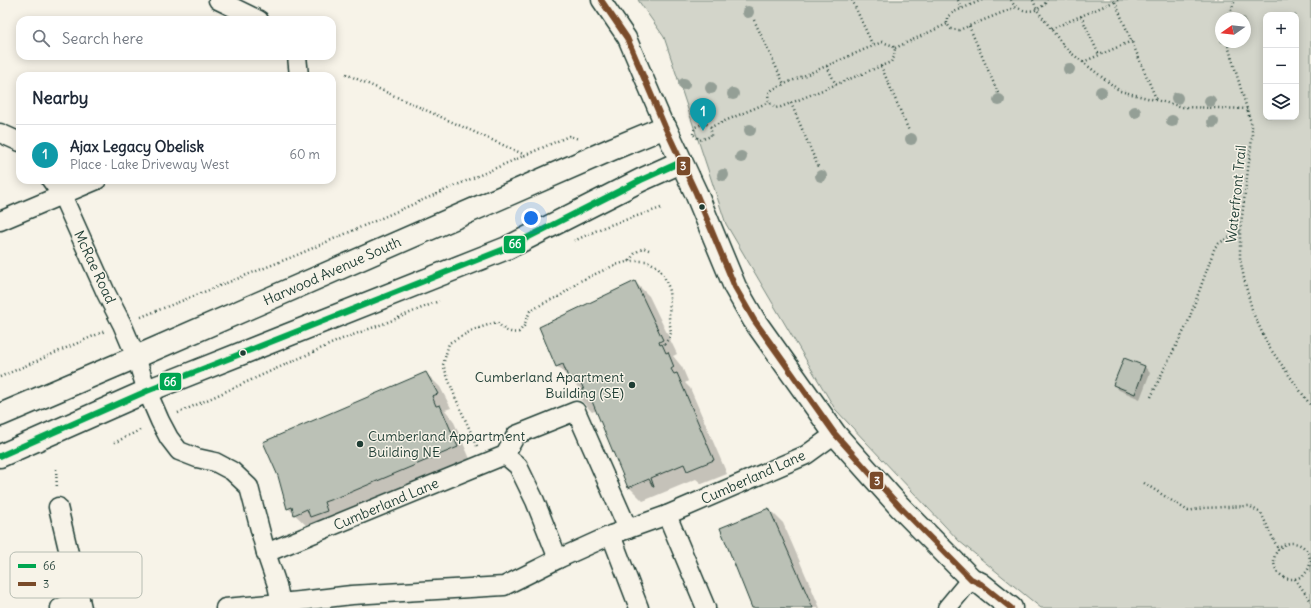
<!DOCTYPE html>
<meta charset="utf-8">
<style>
:root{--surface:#fff;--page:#f2f2f3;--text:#1f2937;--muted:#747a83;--line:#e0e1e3;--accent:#ea580c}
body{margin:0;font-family:Delius,sans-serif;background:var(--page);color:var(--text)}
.controls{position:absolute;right:12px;top:12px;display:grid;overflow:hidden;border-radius:8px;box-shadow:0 2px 10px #0003}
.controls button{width:36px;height:36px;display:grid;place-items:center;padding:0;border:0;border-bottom:1px solid var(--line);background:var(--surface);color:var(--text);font:20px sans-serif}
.compass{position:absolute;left:1215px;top:12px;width:36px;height:36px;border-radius:50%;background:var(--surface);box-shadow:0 2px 10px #0003;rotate:256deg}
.you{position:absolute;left:531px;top:218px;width:14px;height:14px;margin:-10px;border:3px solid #fff;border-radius:50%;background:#1a73e8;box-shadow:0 0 0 6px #1a73e833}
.badge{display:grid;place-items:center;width:26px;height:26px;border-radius:50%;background:var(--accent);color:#fff;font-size:13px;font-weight:700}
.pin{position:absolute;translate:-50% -33px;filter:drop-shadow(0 1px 2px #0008)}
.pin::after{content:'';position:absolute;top:21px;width:14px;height:12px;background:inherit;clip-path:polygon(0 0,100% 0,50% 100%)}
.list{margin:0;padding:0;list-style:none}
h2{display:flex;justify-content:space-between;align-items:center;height:52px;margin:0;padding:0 16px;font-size:17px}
h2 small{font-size:13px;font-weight:400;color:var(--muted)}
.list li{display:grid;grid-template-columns:26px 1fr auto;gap:12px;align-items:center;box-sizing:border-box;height:60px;padding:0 16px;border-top:1px solid var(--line)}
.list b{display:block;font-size:15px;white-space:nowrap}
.list p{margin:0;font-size:13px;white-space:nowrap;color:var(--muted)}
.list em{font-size:13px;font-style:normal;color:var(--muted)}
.icon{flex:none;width:22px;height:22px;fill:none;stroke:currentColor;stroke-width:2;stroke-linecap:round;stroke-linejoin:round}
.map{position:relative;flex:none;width:1311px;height:608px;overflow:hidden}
.search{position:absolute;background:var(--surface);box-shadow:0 2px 10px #0003;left:16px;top:16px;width:320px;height:44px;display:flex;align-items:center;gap:10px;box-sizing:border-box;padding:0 14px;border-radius:12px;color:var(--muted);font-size:15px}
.panel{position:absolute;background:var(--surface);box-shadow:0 2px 10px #0003;left:16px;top:72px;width:320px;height:112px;border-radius:12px}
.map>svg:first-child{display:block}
.green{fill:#d3d5ca;stroke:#79897f;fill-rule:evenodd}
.shadow{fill:#0003}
.building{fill:#bbc1b6;stroke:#1f3d34}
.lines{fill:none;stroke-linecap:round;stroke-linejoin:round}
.minor-casing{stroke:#1f3d34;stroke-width:21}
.tertiary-casing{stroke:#1f3d34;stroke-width:25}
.secondary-casing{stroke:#1f3d34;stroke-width:25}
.path{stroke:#1f3d34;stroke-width:2.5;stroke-dasharray:1 3;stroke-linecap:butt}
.minor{stroke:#f7f3e8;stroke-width:18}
.tertiary{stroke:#f7f3e8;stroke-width:22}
.secondary{stroke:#f7f3e8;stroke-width:22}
.bus-1-casing{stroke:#f7f3e8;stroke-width:9}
.bus-2-casing{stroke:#f7f3e8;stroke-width:9}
.bus-1{stroke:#00a651;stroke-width:6}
.bus-2{stroke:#7a4b2a;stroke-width:6}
.tree{fill:#949f96}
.bus-dot{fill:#1f3d34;stroke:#f7f3e8;stroke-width:1.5}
.labels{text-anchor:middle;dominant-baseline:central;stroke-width:3;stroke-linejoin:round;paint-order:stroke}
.street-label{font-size:14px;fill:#1f3d34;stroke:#f7f3e8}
.poi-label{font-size:14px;fill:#1f3d34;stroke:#f7f3e8;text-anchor:end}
.key{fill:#f7f3e8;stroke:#b6bcb2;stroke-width:1}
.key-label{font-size:11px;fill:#1f3d34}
.line-badge{stroke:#f7f3e8;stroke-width:1.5}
.badge-label{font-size:11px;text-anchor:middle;font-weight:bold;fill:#fff}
</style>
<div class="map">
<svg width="1311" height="608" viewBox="0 0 1311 608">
<rect width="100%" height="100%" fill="#f7f3e8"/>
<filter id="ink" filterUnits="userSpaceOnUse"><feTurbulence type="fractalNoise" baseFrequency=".025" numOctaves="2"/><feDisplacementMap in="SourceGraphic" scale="8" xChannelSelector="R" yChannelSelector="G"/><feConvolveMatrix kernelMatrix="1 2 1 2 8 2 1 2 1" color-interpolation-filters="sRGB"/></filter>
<g filter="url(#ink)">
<path class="green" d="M638,0h673v608h-270l-82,-67 -124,-132 -109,-185 -62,-187zM1266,15h30v102h-30zM1221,18h24v24h-24z"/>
<g class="shadow">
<path d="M635,282l14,14 28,58 -4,2 9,11 6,14 -3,2 5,5 37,86 -25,10 -6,-5 -53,22 -14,-14 -32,-77 -5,2 -13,-14 -2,-4 6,-2 -26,-26z"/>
<path d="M1124,359l21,8 5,6 -10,26 -21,-9 -5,-5z"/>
<path d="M426,373l14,14 11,21 -6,2 8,10 18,41 -162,67 -21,-20z"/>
<path d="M769,509l14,14 37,85h-67z"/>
</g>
<g class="building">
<path d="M635,281l28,59 -4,2 1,3 2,-1 4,9 2,-1 6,15 -3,2 3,5 3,-1 37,87 -27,11 -3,-7 -33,14 3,9h-1l-4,-8 -21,9 -39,-94 -11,4 -2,-5 8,-3 -6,-14 -9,4 -6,-16 -7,3 -17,-40z"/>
<path d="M1124,358l21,8 -10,28 -22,-9z"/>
<path d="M426,372l12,22 -6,2 4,10 4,-1 18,42 -114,48 -20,7 3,9 -17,6 -3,-8 -13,6 -2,-8 -5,2 -9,-33 -15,-34z"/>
<path d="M769,508l44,100h-61l-32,-80z"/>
</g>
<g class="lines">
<defs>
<g id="minor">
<path d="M218,0l41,20"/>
<path d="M601,0l26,38 38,89"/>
<path d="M297,56l2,20"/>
<path d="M0,133l20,9"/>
<path d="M51,180l11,15 44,98 16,31 14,33 11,34 13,30 9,17 10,13 18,7 18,4 17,9 17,16 17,66 11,32 4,18c24,-3 48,-5 71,-8l152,-9 54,-27 53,-24 56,-20 139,-60 29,-21"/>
<path d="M0,221l97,-41"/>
<path d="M505,455l13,11 17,35 23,58"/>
<path d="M58,507l24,101"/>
<path d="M667,515l39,93"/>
<path d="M611,535l28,73"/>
<path d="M266,553l239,-98 11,-20 60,-24 52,118"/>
<path d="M60,608l20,-9"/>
<path d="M225,608l56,-5"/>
<path d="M947,608l24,-29"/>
</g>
<path id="tertiary" d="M665,127l31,66 39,94 19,33 81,114 65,73 71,72 10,5 30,24"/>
<g id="secondary">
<path d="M0,415l136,-58 476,-208 53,-22"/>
<path d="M0,456l147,-65 360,-143 134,-68 40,-18"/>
</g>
</defs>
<use href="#minor" class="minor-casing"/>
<use href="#tertiary" class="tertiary-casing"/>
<use href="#secondary" class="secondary-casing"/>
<g class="path">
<path d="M852,0l21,46"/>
<path d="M958,0l3,8"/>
<path d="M982,0l-28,12 -7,5v7l4,5 8,1 57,-23"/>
<path d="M1011,0c1,2 3,6 6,7 10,7 25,4 30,-7"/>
<path d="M1033,0l4,10 29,39 54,42 63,16 65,2"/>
<path d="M1115,2l42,99"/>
<path d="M1081,16l18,39"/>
<path d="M1228,18l7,-18"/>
<path d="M754,20l30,64"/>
<path d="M969,26l29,67"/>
<path d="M1051,29l67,-29"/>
<path d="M882,42l9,3 4,3 -1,9 -3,5 -110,45 -6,1 -6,-6 -1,-8 5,-5z"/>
<path d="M1227,42l25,84v12l-12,94v27l5,24 8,30 16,34 42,59"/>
<path d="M895,48l52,-24"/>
<path d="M1083,62l49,-21"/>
<path d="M827,66l9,19"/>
<path d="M881,66l28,65"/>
<path d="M346,74l179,81"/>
<path d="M791,103l28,66"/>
<path d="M693,134l2,-7 10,-4 6,4 58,-25"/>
<path d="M694,135l6,5 11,-4v-9"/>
<path d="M574,241l30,-14 57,-19"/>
<path d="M630,261c3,-7 7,-10 14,-13l5,2"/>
<path d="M141,317l156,-62 272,-119 10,3"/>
<path d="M0,377l105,-46"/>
<path d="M1151,397l14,-30 22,-42 28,-78 4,-4 21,-11"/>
<path d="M178,413l164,-74 46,-17 51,-21"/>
<path d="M114,443l28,-14"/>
<path d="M477,446l-21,-47 -13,-34 6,-22 24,-13 24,-8c6,7 12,12 22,10l5,-6 6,-15 16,-9 14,-6 20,-15 35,-16 15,-4h17l11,6 6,9 4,10 2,12 -1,19 2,16 -2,5 -6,8"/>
<path d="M56,469l1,20"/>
<path d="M1144,483l44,28 15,-3 46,-2 12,7 17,36"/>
<circle cx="1292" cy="561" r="18"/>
<path d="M1295,579l16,22"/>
</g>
<use href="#minor" class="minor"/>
<use href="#tertiary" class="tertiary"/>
<use href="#secondary" class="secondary"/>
<defs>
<path id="bus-1" d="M0,456l147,-65 360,-143 134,-68 40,-18"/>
<path id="bus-2" d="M601,0l26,38 38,89 31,66 39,94 19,33 81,114 65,73 71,72 10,5 30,24"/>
</defs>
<use href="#bus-1" class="bus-1-casing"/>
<use href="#bus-2" class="bus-2-casing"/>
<use href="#bus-1" class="bus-1"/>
<use href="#bus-2" class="bus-2"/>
</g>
<g class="tree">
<circle cx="748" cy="12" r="6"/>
<circle cx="1069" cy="69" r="6"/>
<circle cx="684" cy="84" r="6"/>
<circle cx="711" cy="88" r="6"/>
<circle cx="1101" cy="92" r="6"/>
<circle cx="733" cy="94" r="6"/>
<circle cx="1177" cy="98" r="6"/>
<circle cx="999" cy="100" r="6"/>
<circle cx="1210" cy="101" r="6"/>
<circle cx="1135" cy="112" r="6"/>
<circle cx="1172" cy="121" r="6"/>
<circle cx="1213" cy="122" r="6"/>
<circle cx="750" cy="130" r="6"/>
<circle cx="911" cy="139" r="6"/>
<circle cx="741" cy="157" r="6"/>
<circle cx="723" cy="175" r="6"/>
<circle cx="821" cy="176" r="6"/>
</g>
</g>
<g class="bus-dot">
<circle cx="702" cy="207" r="3.5"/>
<circle cx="243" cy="353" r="3.5"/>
<circle cx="632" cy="385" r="4"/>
<circle cx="360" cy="444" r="4"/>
</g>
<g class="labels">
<g class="street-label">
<text transform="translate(1236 194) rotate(-84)">Waterfront Trail</text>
<text transform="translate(95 267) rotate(65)">McRae Road</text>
<text transform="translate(332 271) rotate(-24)">Harwood Avenue South</text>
<text transform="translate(753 477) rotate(-24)">Cumberland Lane</text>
<text transform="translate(386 504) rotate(-23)">Cumberland Lane</text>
</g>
<g class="poi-label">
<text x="624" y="377">Cumberland Apartment<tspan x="624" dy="16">Building (SE)</tspan></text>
<text x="368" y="436" text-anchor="start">Cumberland Appartment<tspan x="368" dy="16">Building NE</tspan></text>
</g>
</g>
<rect x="10" y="552" width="132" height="46" rx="6" class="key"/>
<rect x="18" y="564" width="18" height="4" fill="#00a651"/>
<rect x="18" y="582" width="18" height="4" fill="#7a4b2a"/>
<g class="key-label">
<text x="43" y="570">66</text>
<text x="43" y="588">3</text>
</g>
<g class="line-badge">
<rect x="676" y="156" width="15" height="20" rx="4" fill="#7a4b2a"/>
<rect x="503" y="235" width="23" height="19" rx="4" fill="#00a651"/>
<rect x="159" y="372" width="23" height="19" rx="4" fill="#00a651"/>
<rect x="869" y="471" width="15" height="19" rx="4" fill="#7a4b2a"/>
</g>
<g class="badge-label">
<text x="683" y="170">3</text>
<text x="515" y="248">66</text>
<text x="170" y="386">66</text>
<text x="877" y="485">3</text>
</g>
</svg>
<div class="controls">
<button>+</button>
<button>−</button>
<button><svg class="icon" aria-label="layers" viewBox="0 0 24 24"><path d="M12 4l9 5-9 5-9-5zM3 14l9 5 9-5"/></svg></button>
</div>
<svg class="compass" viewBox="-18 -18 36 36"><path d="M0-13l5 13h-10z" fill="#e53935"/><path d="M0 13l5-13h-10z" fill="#747a83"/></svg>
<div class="you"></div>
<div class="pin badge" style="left:703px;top:131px;background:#0f9aa8">1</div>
<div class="search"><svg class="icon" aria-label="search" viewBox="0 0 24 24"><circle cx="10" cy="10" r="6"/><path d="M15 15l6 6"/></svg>Search here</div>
<section class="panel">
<h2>Nearby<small></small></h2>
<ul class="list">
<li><span class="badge" style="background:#0f9aa8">1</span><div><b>Ajax Legacy Obelisk</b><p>Place · Lake Driveway West</p></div><em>60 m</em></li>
</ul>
</section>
</div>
